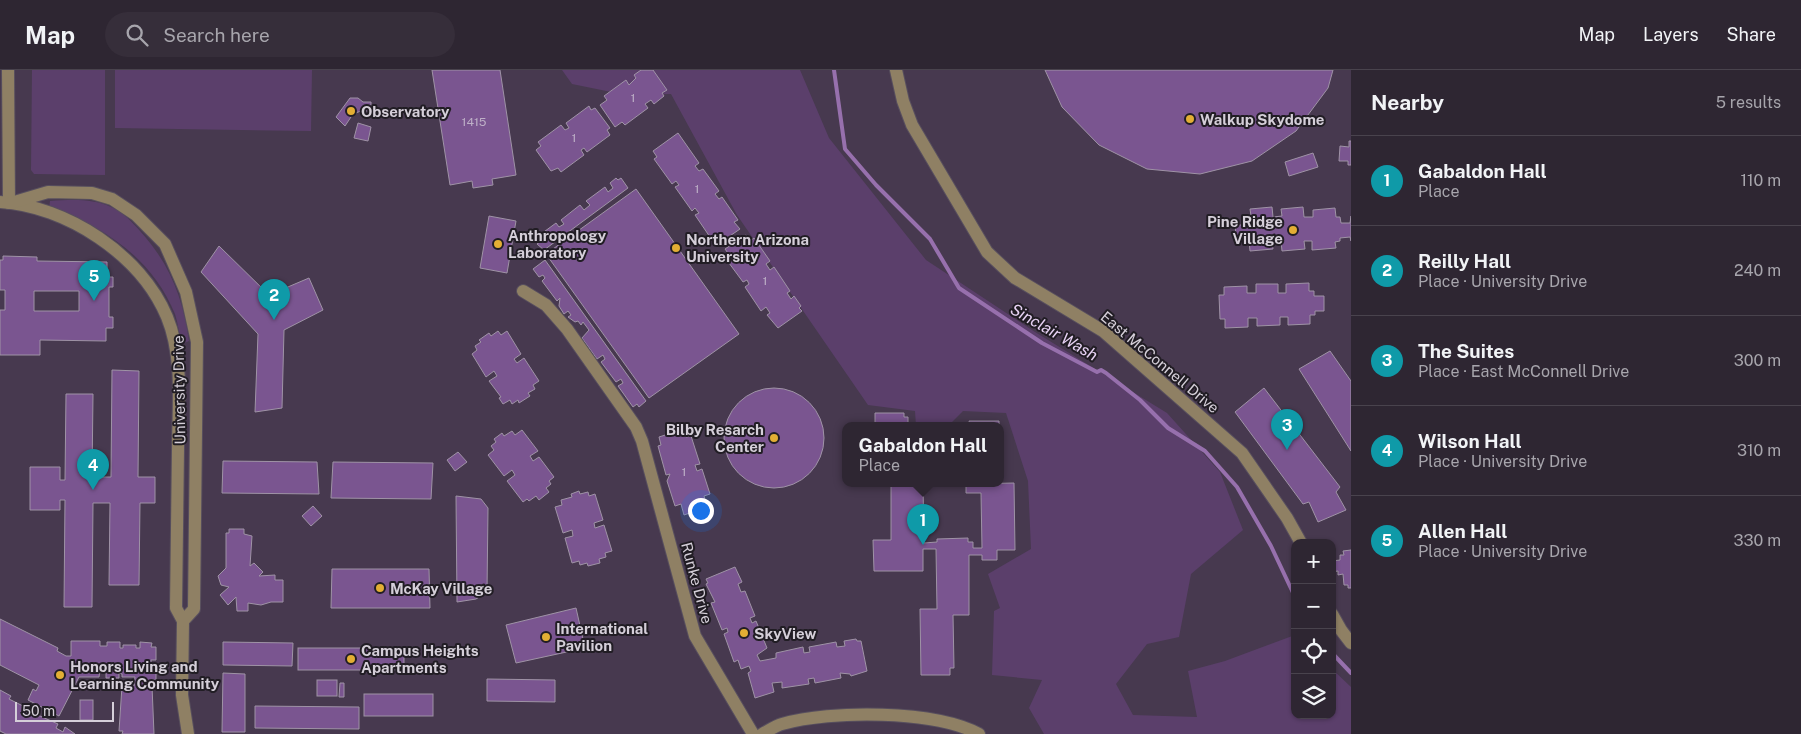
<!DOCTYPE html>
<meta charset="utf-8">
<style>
:root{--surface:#2e2632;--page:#362e3a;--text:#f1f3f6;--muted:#a7a5ac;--line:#49434d;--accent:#e3ae34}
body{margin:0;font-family:"Public Sans",sans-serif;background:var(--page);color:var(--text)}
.controls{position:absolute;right:15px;bottom:15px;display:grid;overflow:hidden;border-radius:10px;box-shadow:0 1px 4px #0004}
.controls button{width:45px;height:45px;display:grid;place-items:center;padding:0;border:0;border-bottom:1px solid var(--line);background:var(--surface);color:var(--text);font:25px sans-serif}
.scale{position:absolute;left:15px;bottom:12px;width:99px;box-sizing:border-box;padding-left:5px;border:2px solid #d5cfd9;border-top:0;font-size:14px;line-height:18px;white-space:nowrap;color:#d5cfd9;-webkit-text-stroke:4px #211d24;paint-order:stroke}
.you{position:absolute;left:700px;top:440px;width:18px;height:18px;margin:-12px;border:4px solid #fff;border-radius:50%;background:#1a73e8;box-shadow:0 0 0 8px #1a73e833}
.badge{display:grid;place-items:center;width:32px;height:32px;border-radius:50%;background:var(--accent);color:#fff;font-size:16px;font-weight:700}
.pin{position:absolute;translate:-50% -41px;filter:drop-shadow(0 1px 2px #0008)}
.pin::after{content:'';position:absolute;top:26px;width:18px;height:15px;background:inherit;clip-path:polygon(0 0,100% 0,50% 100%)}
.popup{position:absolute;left:842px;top:352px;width:162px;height:65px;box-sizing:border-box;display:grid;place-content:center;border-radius:10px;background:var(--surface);filter:drop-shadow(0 1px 4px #0005);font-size:16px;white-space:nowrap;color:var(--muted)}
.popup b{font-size:19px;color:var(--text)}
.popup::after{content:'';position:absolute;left:50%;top:100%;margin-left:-10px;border:10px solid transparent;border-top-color:var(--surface)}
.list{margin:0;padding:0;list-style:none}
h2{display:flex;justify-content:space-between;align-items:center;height:65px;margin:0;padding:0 20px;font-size:21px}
h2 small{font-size:16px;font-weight:400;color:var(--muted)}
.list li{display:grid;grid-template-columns:32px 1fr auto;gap:15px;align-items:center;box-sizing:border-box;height:90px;padding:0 20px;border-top:1px solid var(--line)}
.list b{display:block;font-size:19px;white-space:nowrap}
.list p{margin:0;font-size:16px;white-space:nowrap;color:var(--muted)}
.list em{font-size:16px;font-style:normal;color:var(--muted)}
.icon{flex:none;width:28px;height:28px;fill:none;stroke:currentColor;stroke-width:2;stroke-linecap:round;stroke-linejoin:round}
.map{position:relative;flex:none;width:1351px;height:664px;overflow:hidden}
header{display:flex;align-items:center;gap:30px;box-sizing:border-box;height:70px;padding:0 25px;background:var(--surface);border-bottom:1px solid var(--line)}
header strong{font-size:24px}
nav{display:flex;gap:28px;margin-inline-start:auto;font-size:18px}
.search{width:350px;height:45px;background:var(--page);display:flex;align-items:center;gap:12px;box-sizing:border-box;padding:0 18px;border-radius:28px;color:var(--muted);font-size:19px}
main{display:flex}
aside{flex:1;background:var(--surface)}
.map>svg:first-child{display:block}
.built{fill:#47394f;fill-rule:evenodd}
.green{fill:#5b3f6b}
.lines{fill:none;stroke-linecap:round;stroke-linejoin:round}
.stream{stroke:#9770ad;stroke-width:4}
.building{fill:#7a5590;stroke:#9f93a6;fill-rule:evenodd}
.minor-casing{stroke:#584f5e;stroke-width:14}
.minor{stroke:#8f8064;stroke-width:12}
.poi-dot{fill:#e3ae34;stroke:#211d24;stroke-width:2}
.labels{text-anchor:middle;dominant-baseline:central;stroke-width:4;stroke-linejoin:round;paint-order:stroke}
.number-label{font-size:12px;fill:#beb0c7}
.poi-label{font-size:15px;font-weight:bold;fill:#d5cfd9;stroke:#211d24;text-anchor:start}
.street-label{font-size:15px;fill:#d5cfd9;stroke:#211d24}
.water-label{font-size:16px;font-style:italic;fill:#e7d2f4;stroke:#211d24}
</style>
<header>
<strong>Map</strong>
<div class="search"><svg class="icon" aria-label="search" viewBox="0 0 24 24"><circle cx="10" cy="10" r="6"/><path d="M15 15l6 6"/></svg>Search here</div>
<nav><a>Map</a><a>Layers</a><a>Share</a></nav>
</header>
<main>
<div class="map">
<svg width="1351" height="664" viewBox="0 0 1351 664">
<rect width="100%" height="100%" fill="#3d3343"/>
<path class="built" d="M0,0h1351v664h-1351zM846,356h154v58h-154zM1295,473h37v172h-37z"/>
<g class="green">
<path d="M32,0h73v105l-71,-1 -3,-4z"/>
<path d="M115,0h197l-1,61 -196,-3z"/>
<path d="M562,0h238l29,68 97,122 109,72 132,81 53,59 23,58 -52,44 -12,63 -32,7 -31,40 17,31 64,2 -9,-46 37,-10 70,-26v80h37v-46l19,18v47h-307l-15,-26 13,-28 -50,-5 2,-64 6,-3 -12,-34 43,-25 -3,-68 -22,-68 -43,-2 -15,15h-32l-1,-15 -47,-6 -131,-190 -66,-121 -45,1 -54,-11z"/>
<path d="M50,131c20,-1 42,-3 61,6 12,5 21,15 29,24 30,33 43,67 49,110l-7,3c-3,-10 -4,-21 -7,-30 -23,-56 -71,-88 -126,-106z"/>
</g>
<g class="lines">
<g class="stream">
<path d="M834,0l11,79 31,36 54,54 29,49 83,55 55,29 4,-2 5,3 34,27 28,28 37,23 32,36 34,59 24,51"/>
<path d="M1332,583l19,20"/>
</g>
</g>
<g class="building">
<path d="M432,0h68l16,105 -24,4 1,6 -20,3 -1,-7 -22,4z"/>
<path d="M641,0h12l14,20 -5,3 2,3 -10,8 -3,-4 -6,4 3,4 -23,17 -3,-3 -7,5 -15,-22 7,-5 -3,-4 22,-16 3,5 7,-7 -2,-3z"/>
<path d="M1045,0h288l-5,18 -32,43 -44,30 -52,13 -53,-5 -48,-24 -37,-38z"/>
<path d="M350,28h8l5,4h8v9h-10l-8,3 -8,12 -9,-9z"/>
<path d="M589,36l2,4 4,-2 15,20 -3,2 3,5 -23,17 -3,-4 -3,2 3,5 -23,17 -3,-4 -7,3 -15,-21 5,-4 -3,-4 23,-17 4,5 4,-2 -3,-5z"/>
<path d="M358,53l13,4 -3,14 -14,-3z"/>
<path d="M678,63l21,30 -4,3 4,5 4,-2 16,22 -4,3 4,5 3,-2 16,23 -4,2 6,7 -19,13 -4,-5 -5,3 -17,-25 4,-2 -4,-5 -3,3 -17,-24 4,-2 -3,-4 -4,3 -18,-25 3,-2 -4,-6z"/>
<path d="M1349,71h2v24h-3v-4h-9l1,-15 9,1z"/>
<path d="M1313,83l5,14 -29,9 -4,-14z"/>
<path d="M616,108l2,2 3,-2 7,10 -84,62 -7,-6 3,-2 -3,-5 19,-14 3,4 5,-3 -3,-4 19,-15 4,5 6,-5 -4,-4 19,-14 3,5 5,-4 -3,-5z"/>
<path d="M636,119l103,145 -90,64 -103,-144z"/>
<path d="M1272,137l1,10 9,-1 -1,-7 22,-2 1,10h9v-7l22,-2 1,9h4l1,6h9l1,-7v25l-1,-4 -10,1v3l-5,1 1,6 -24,2v-9h-8l1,8 -23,2 -1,-10 -9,1 1,7 -23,2 -1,-10h-4l-1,-5h-8l-1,-11h11l-1,-8 6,-1 -1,-7z"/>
<path d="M489,146l27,5 -9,52 -27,-5z"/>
<path d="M746,165l4,6 4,-3 16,23 -4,3 4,6 4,-3 16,24 -3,2 4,6 3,-3 7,10 -2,2 3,3 -24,17 -11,-13 3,-2 -4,-6 -5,4 -16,-24 4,-3 -2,-4 -4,2 -17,-23 4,-3 -5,-7z"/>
<path d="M219,176l50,49 40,-17 14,32 -39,20 -2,78 -27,4 3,-78 -57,-62z"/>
<path d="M3,186l34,1v4l70,1v15h6v10h-4v30h4v11h-7v13l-66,-1v15h-40v-45h5v-20h-5v-30h3zM34,221h45v20h-45z"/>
<path d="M545,190l101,141 -7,6 -2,-3 -4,3 -15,-21 5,-3 -2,-4 -5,3 -15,-20 4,-3 -2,-4 -6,4 -15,-21 7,-8 -6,-8 -2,3 -3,-4 -3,1 -7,-5 3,-2 -3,-4 -4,3 -5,-8 1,-8 -3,3 -15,-20 3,-3 -2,-3 -4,2 -6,-8z"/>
<path d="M1309,213v8h5v5h10v15h-9v4h-5v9l-22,1v-8h-8v8l-23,1v-8h-9v9l-23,1v-9h-5l-1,-24h5v-8l23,-1v7h9v-9h22v9h8v-9z"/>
<path d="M498,261l3,4 6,-4 14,23 -7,5 3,4 7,-5 15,23 -6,4 2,4 -7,4 2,3 -11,7 -1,-3 -6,4 -2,-4 -7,4 -4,-6 2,-1 -12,-16 8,-5 -3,-5 -8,6 -14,-23 5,-4 -2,-4 6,-4 -2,-2 10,-7 2,3z"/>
<path d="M1330,281l21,30v70l-52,-82z"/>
<path d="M112,300l27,1 -1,106h17v26h-15l-1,82h-30l1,-82h-17l-1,104h-28l1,-107h-5v10h-30v-43h30v13h5l1,-86h27l-1,83h19z"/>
<path d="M1264,318l76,99 -4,5 10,18 -28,12 -9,-20 -6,2 -68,-92z"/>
<circle cx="774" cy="368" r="50"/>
<path d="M875,343h29v4h4v9h-33z"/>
<path d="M969,351h30v5h-29z"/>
<path d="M684,359l2,8 5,-1 9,28 -5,1 2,6 5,-2 8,25 -6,2 3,11 -23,8 -3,-11 -6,2 -8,-25 3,-7 -4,1 -8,-29 3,-1 -2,-8z"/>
<path d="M522,360l16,21 -8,5 3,5 6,-4 15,20 -5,4 2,3 -5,4 3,4 -10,8 -3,-4 -7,5 -2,-2 -4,3 -16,-21 8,-6 -3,-5 -8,6 -16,-21 6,-5 -3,-4 5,-4 -2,-3 8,-6 2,3 8,-5 3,4z"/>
<path d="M458,382l9,10 -12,9 -8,-11z"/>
<path d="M223,391l94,1 2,32 -97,-1z"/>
<path d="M333,392l100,1 -2,36 -100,-1z"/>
<path d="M1014,413l1,67h-18v10h-15v-5h-13v60h-16l1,53h-4v7h-29l-1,-66h17l-1,-60h-13v22h-49l-1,-31h18v-56h32l1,59 13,-1v-3l31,-1v4h5v6h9l-1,-55h-15v-9z"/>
<path d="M579,421l1,3 8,-2 1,4 6,-2 8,26 -9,3 1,5 9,-3 8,26 -7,2 1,4 -7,2 1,4 -12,3 -1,-3 -7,2 -1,-4 -7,2 -7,-25 8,-2 -1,-6 -9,3 -8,-26 7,-2 -1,-5 11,-3 -1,-3z"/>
<path d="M456,426l25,3 7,9 -1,84 -11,7 -19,3z"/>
<path d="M313,436l9,10 -11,10 -9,-10z"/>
<path d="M229,459h15v5l8,2 -2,30 4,-3 9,9 -4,4 16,-1v5h8v22h-12l-10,3 -13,-2v8h-11l-1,-14 -8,8 -8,-10 9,-8 -8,-2 -3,-9 8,-8v-35h3z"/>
<path d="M1351,480v38h-3v-3h-4l-1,-11 -5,1v-4l-6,1v-11l8,-1v-5h4l-1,-4z"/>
<path d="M735,497l7,15 -4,2 3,8 4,-1 10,25 -5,2 2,5 4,-2 11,27 -10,7 3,6 16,-3v-5l27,-6 1,6 6,-1 -1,-5 27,-5 1,5 8,-1 -1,-5 12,-2 1,2h4l6,30 -16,5 -1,-2 -10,-1 1,5 -26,5 -1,-5 -6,1 1,5 -27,4v-6l-10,1 2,9 -19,6 -7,-25 3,-2 -2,-5 -8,3 -3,-9 -4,2 -10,-28 4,-2 -1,-4 -5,2 -11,-27 4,-1 -9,-18 2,-1 -2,-4z"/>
<path d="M332,499h97l1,39h-99z"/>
<path d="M576,538l9,40 -69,15 -10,-38z"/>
<path d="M0,549l58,29 -1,3 9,5h5v-15h29v5h7v-4h13v6h3v-3h13v3h4v-6l12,1 -1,4h5v13h-5v7h5v13h-5v3h5v3h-4l2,48h-32l1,-3h-4l3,-45h12l1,-9h-13v-3l-3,-1v5h-13v-5l-6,-3 -1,7h-20l-20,39 -31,-16 5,-11 3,2 3,-6 -39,-20z"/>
<path d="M223,572l70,1 -1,23 -69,-1z"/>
<rect x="298" y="578" width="106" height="22"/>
<path d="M223,603l22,1v58h-23z"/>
<path d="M487,609l68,1v22l-68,-1z"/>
<rect x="317" y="610" width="20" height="16"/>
<path d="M340,613h4v14h-5z"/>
<path d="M0,620l11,6 -2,3 14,7 -1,2 36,16 -2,4 7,4 2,-5 10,7h-69l-6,-3z"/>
<rect x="364" y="624" width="69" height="22"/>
<rect x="80" y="630" width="13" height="20"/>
<path d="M255,636l104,1v22l-104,-1z"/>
</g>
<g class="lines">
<defs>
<g id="minor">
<path d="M8,0l1,133"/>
<path d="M896,0l7,31 9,24 75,127 28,26 88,53 139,122 45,65 14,25"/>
<path d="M0,132c67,4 141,53 167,115 17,41 11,90 11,132 -1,53 -1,106 -2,159l7,13 -1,74 6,39"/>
<path d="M11,133l37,-11 44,1 20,6 24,16 29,29 21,48 11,50 -3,267 -11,12"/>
<path d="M523,221l23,14 21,24 69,98 6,14 53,195 58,98"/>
<path d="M1332,544l9,16 10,13"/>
<path d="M762,664c6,-3 13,-8 20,-10 49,-14 152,-14 197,10"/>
</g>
</defs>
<use href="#minor" class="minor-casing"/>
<use href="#minor" class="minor"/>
</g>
<g class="poi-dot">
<circle cx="351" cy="41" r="5"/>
<circle cx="1190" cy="49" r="5"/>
<circle cx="1293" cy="160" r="5"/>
<circle cx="498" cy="174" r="5"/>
<circle cx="676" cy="178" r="5"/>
<circle cx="774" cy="368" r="5"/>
<circle cx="380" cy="518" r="5"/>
<circle cx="744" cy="563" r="5"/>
<circle cx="546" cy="567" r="5"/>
<circle cx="351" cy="589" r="5"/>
<circle cx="60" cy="605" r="5"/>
</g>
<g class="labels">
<g class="number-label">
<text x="633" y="28">1</text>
<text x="474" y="52">1415</text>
<text x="574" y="68">1</text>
<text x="697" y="119">1</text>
<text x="765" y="211">1</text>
<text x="684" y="402">1</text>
</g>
<g class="poi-label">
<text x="361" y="41">Observatory</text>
<text x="1200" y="49">Walkup Skydome</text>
<text x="1283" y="151" text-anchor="end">Pine Ridge<tspan x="1283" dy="17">Village</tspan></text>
<text x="508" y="165">Anthropology<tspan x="508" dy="17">Laboratory</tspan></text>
<text x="686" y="169">Northern Arizona<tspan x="686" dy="17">University</tspan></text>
<text x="764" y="359" text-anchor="end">Bilby Resarch<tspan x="764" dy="17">Center</tspan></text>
<text x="390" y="518">McKay Village</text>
<text x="556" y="558">International<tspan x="556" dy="17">Pavilion</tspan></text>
<text x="754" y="563">SkyView</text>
<text x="361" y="580">Campus Heights<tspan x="361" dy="17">Apartments</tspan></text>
<text x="70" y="596">Honors Living and<tspan x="70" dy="17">Learning Community</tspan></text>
</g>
<g class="street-label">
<text transform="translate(1160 292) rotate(40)">East McConnell Drive</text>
<text transform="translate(179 320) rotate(-91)">University Drive</text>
<text transform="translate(697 513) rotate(75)">Runke Drive</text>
</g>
<g class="water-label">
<text transform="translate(1054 262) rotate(30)">Sinclair Wash</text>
</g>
</g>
</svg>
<div class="controls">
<button>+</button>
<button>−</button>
<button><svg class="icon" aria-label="locate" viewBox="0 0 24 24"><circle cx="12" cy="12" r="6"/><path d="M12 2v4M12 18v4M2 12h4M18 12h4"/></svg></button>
<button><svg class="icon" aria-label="layers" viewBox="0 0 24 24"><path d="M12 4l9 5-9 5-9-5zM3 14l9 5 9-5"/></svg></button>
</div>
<div class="scale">50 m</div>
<div class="you"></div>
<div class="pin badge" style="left:923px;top:475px;background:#0f9aa8">1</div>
<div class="popup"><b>Gabaldon Hall</b>Place</div>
<div class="pin badge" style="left:274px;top:250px;background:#0f9aa8">2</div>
<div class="pin badge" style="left:1287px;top:380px;background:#0f9aa8">3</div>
<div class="pin badge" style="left:93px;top:420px;background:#0f9aa8">4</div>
<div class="pin badge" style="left:94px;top:231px;background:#0f9aa8">5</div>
</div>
<aside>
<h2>Nearby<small>5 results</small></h2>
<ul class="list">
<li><span class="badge" style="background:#0f9aa8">1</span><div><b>Gabaldon Hall</b><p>Place</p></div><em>110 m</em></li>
<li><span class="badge" style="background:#0f9aa8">2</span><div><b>Reilly Hall</b><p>Place · University Drive</p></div><em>240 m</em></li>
<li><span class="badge" style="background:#0f9aa8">3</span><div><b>The Suites</b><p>Place · East McConnell Drive</p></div><em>300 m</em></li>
<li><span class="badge" style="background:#0f9aa8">4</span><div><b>Wilson Hall</b><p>Place · University Drive</p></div><em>310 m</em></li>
<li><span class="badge" style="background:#0f9aa8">5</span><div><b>Allen Hall</b><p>Place · University Drive</p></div><em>330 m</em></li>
</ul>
</aside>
</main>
